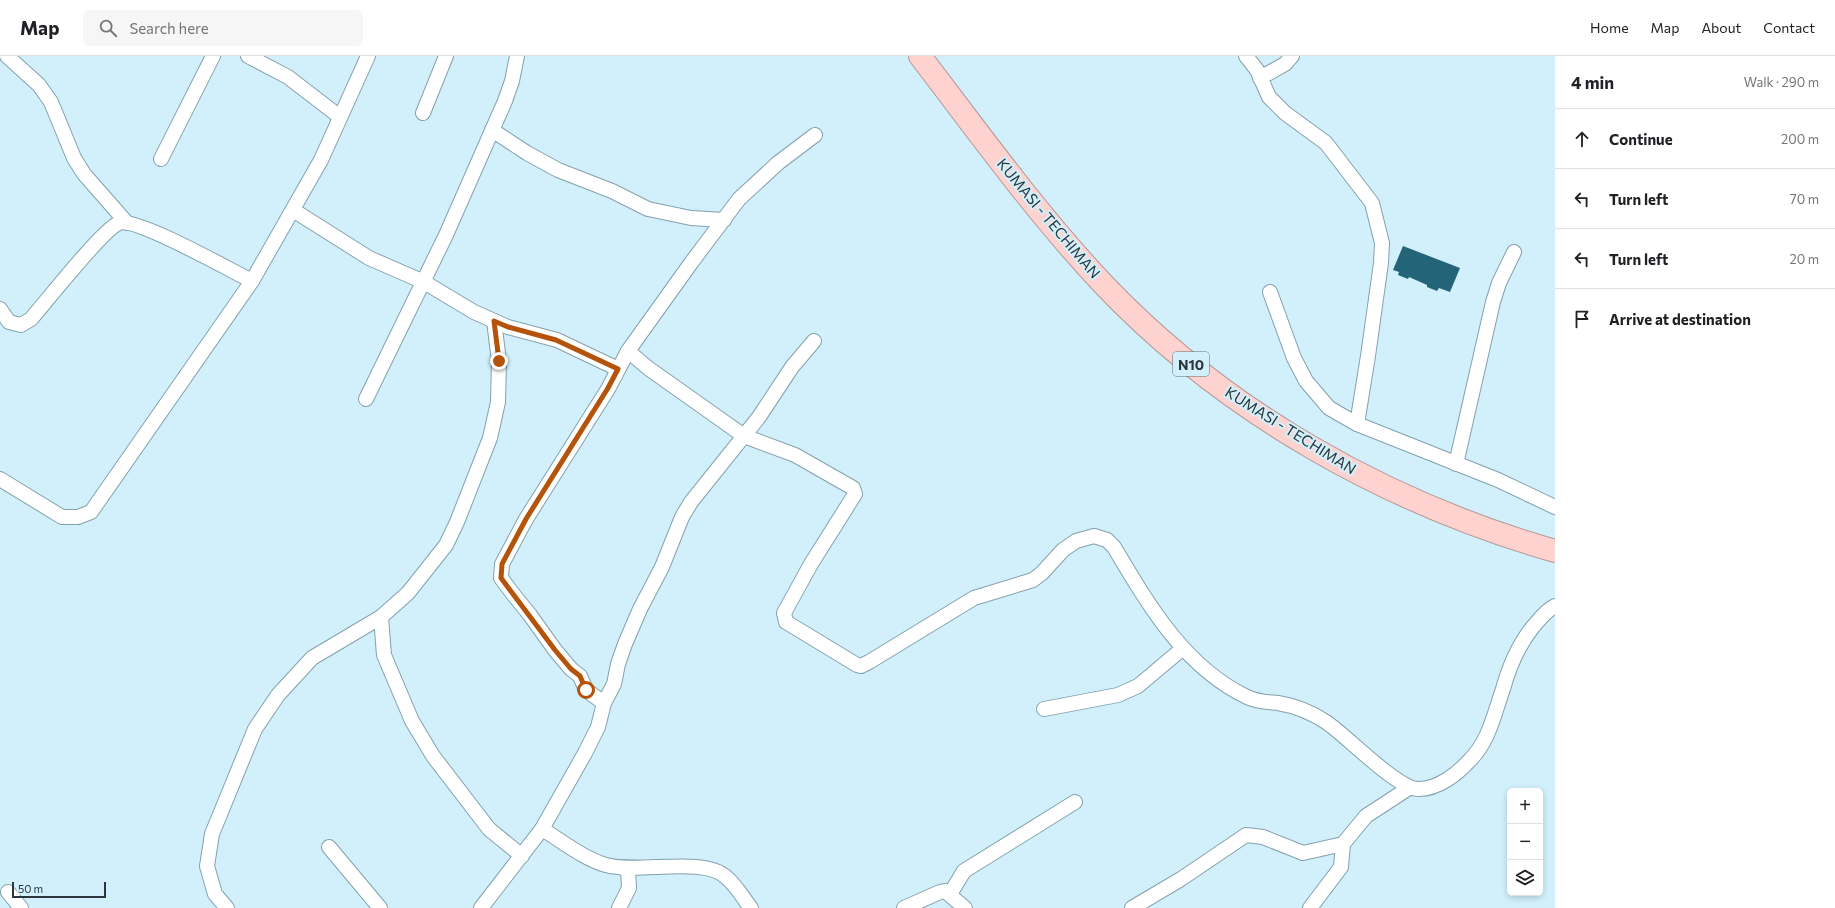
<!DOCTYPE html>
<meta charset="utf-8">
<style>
:root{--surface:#fff;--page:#f6f6f6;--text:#202124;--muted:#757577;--line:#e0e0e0}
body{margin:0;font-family:Commissioner,sans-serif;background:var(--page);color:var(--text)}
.controls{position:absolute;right:12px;bottom:12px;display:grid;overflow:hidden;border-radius:6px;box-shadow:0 2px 6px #0003}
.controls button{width:36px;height:36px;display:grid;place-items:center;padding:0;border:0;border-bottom:1px solid var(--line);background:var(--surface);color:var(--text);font:20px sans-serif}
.scale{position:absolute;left:12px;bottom:10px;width:94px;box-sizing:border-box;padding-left:4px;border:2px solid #2b373b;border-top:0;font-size:11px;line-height:14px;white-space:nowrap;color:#2b373b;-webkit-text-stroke:3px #d1f0fc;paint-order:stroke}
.stop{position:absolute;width:12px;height:12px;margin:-9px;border:3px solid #b45309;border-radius:50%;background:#fff}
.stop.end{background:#b45309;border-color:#fff;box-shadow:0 1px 4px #0008}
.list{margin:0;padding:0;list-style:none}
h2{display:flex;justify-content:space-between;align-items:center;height:52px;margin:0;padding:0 16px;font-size:17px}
h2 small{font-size:13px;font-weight:400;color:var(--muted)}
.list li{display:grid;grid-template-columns:26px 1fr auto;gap:12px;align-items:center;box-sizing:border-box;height:60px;padding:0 16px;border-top:1px solid var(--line)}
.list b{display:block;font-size:15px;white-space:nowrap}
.list em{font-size:13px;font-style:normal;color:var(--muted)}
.icon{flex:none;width:22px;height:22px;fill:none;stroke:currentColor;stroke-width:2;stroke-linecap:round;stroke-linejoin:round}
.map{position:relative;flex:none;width:1555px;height:852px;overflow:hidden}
header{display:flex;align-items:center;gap:24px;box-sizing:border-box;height:56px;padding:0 20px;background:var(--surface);border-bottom:1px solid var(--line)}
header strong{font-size:19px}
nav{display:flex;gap:22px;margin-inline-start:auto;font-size:14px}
.search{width:280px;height:36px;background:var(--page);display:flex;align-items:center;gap:10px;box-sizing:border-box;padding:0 14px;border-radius:6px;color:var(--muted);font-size:15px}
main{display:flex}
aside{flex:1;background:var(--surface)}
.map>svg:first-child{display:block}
.building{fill:#236479}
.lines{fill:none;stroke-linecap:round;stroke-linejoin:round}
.minor-casing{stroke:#83a1ac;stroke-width:16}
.trunk-casing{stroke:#b49593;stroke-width:24}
.minor{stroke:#fff;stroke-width:14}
.trunk{stroke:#fed2cf;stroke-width:22}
.route{stroke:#b45309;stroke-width:5}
.labels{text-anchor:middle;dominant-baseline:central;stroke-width:4;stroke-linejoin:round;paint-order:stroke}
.shield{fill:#d1f0fc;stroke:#5d6e75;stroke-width:1}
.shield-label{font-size:14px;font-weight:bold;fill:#2b373b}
.street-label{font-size:15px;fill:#2b373b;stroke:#d1f0fc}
</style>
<header>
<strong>Map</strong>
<div class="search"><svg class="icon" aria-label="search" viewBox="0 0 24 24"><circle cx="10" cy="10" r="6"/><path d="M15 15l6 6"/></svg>Search here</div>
<nav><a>Home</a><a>Map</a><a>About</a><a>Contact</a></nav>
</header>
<main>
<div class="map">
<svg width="1555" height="852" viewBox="0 0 1555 852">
<rect width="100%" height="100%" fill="#d1f0fc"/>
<path class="building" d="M1403,190l57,22 -10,24 -11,-4 -2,3 -10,-4v-2l-18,-8 -1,2 -10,-4 1,-3 -6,-2z"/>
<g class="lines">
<defs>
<g id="minor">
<path d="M7,0l32,29 12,17 23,56 10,16 43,49"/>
<path d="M248,0l40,21 52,40"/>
<path d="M1246,0l11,14 12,27 16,16 41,30 46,60 10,40 -1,20 -13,93 -11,68"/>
<path d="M1260,22l25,-14 7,-8"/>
<path d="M423,57l23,-57"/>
<path d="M492,74l35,23 31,17 54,21 36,18 43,9 33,2"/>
<path d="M161,103l52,-103"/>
<path d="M293,154l76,48 55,24 50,30 34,15 49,13 61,29"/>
<path d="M1270,236l24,66 12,23 23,27 28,16 141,56 57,27"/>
<path d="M0,253l9,13 12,3 10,-6c15,-17 72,-90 88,-96 17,-6 111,47 133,58"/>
<path d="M494,265l5,40 -1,41 -8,36 -33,84 -11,23 -38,48 -27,24 3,38 28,66 21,35 56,73 33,27"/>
<path d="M628,295l20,17 96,68 51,19 58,33 2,6 -44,70 -27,49 2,9 71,43 4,1 8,-4 105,-64 59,-18 9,-7 21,-23 13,-9 18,-5 13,4 7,7c34,57 70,120 133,150 10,5 21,5 31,6 18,3 33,9 48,19 20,13 72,68 93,67 19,0 38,-15 50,-28 20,-19 25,-47 34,-72 6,-22 15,-43 29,-61 7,-8 13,-17 23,-22"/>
<path d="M366,343l80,-164 59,-134 7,-20 5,-25"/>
<path d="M1456,408l37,-162 6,-19 15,-31"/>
<path d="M0,423l62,38h16l13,-5 161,-231 69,-121 47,-104"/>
<path d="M604,647l-18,-13 -6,-14 -9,-7 -16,-19 -25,-35 -17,-21 -12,-16 1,-14 24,-45 82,-130 20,-38 63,-88 48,-64 39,-36 37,-28"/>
<path d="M1044,653l74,-14 20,-9 44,-37"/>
<path d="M542,773c20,12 42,30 64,36 32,9 97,-9 120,12 10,8 17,21 25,31"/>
<path d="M329,791l51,61"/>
<path d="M8,836l13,16"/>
<path d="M950,838l14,-23 111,-69"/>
<path d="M227,852l-12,-14 -8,-28 5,-32 43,-105 23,-34 34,-37 69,-41"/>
<path d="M481,852l61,-79 43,-76 13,-26 6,-24 10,-19 4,-20 7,-20 15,-35 22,-42 20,-50 9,-15 68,-85 33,-50 22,-26"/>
<path d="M619,852l10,-20 -1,-19"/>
<path d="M904,852l36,-16 5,-1 20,17"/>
<path d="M1132,852l49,-29 65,-44 17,2 40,16 40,-9 23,-28 43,-28"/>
<path d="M1310,852l31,-41 2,-23"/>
</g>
<path id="trunk" d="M920,0c59,77 117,158 184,229 121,127 283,218 451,266"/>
</defs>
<use href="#minor" class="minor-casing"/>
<use href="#trunk" class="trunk-casing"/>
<use href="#minor" class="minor"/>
<use href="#trunk" class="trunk"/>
</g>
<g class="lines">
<path class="route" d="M499,305l-5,-40 14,6 48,13 62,29 -10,19 -82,131 -24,45 -1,14 54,72 16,19 9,7 6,14"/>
</g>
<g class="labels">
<rect class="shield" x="1173" y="296" width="36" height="24" rx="3"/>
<g class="shield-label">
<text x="1191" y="308">N10</text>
</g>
<g class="street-label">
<text transform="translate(1049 162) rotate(50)">KUMASI - TECHIMAN</text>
<text transform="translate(1291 374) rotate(32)">KUMASI - TECHIMAN</text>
</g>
</g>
</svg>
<div class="controls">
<button>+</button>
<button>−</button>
<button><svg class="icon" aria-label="layers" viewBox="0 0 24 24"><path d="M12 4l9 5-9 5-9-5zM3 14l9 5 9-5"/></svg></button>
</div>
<div class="scale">50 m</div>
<div class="stop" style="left:586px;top:634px"></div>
<div class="stop end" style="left:499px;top:305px"></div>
</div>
<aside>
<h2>4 min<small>Walk · 290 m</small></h2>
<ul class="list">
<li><svg class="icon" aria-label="ahead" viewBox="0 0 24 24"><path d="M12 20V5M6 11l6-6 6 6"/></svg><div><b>Continue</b></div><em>200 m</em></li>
<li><svg class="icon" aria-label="left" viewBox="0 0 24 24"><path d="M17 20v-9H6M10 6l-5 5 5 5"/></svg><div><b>Turn left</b></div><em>70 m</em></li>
<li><svg class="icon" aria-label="left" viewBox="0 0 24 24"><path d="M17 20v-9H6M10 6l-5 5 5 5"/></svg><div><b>Turn left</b></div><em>20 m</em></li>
<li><svg class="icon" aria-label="arrive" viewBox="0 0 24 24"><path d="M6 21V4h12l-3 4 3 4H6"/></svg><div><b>Arrive at destination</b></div></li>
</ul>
</aside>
</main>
